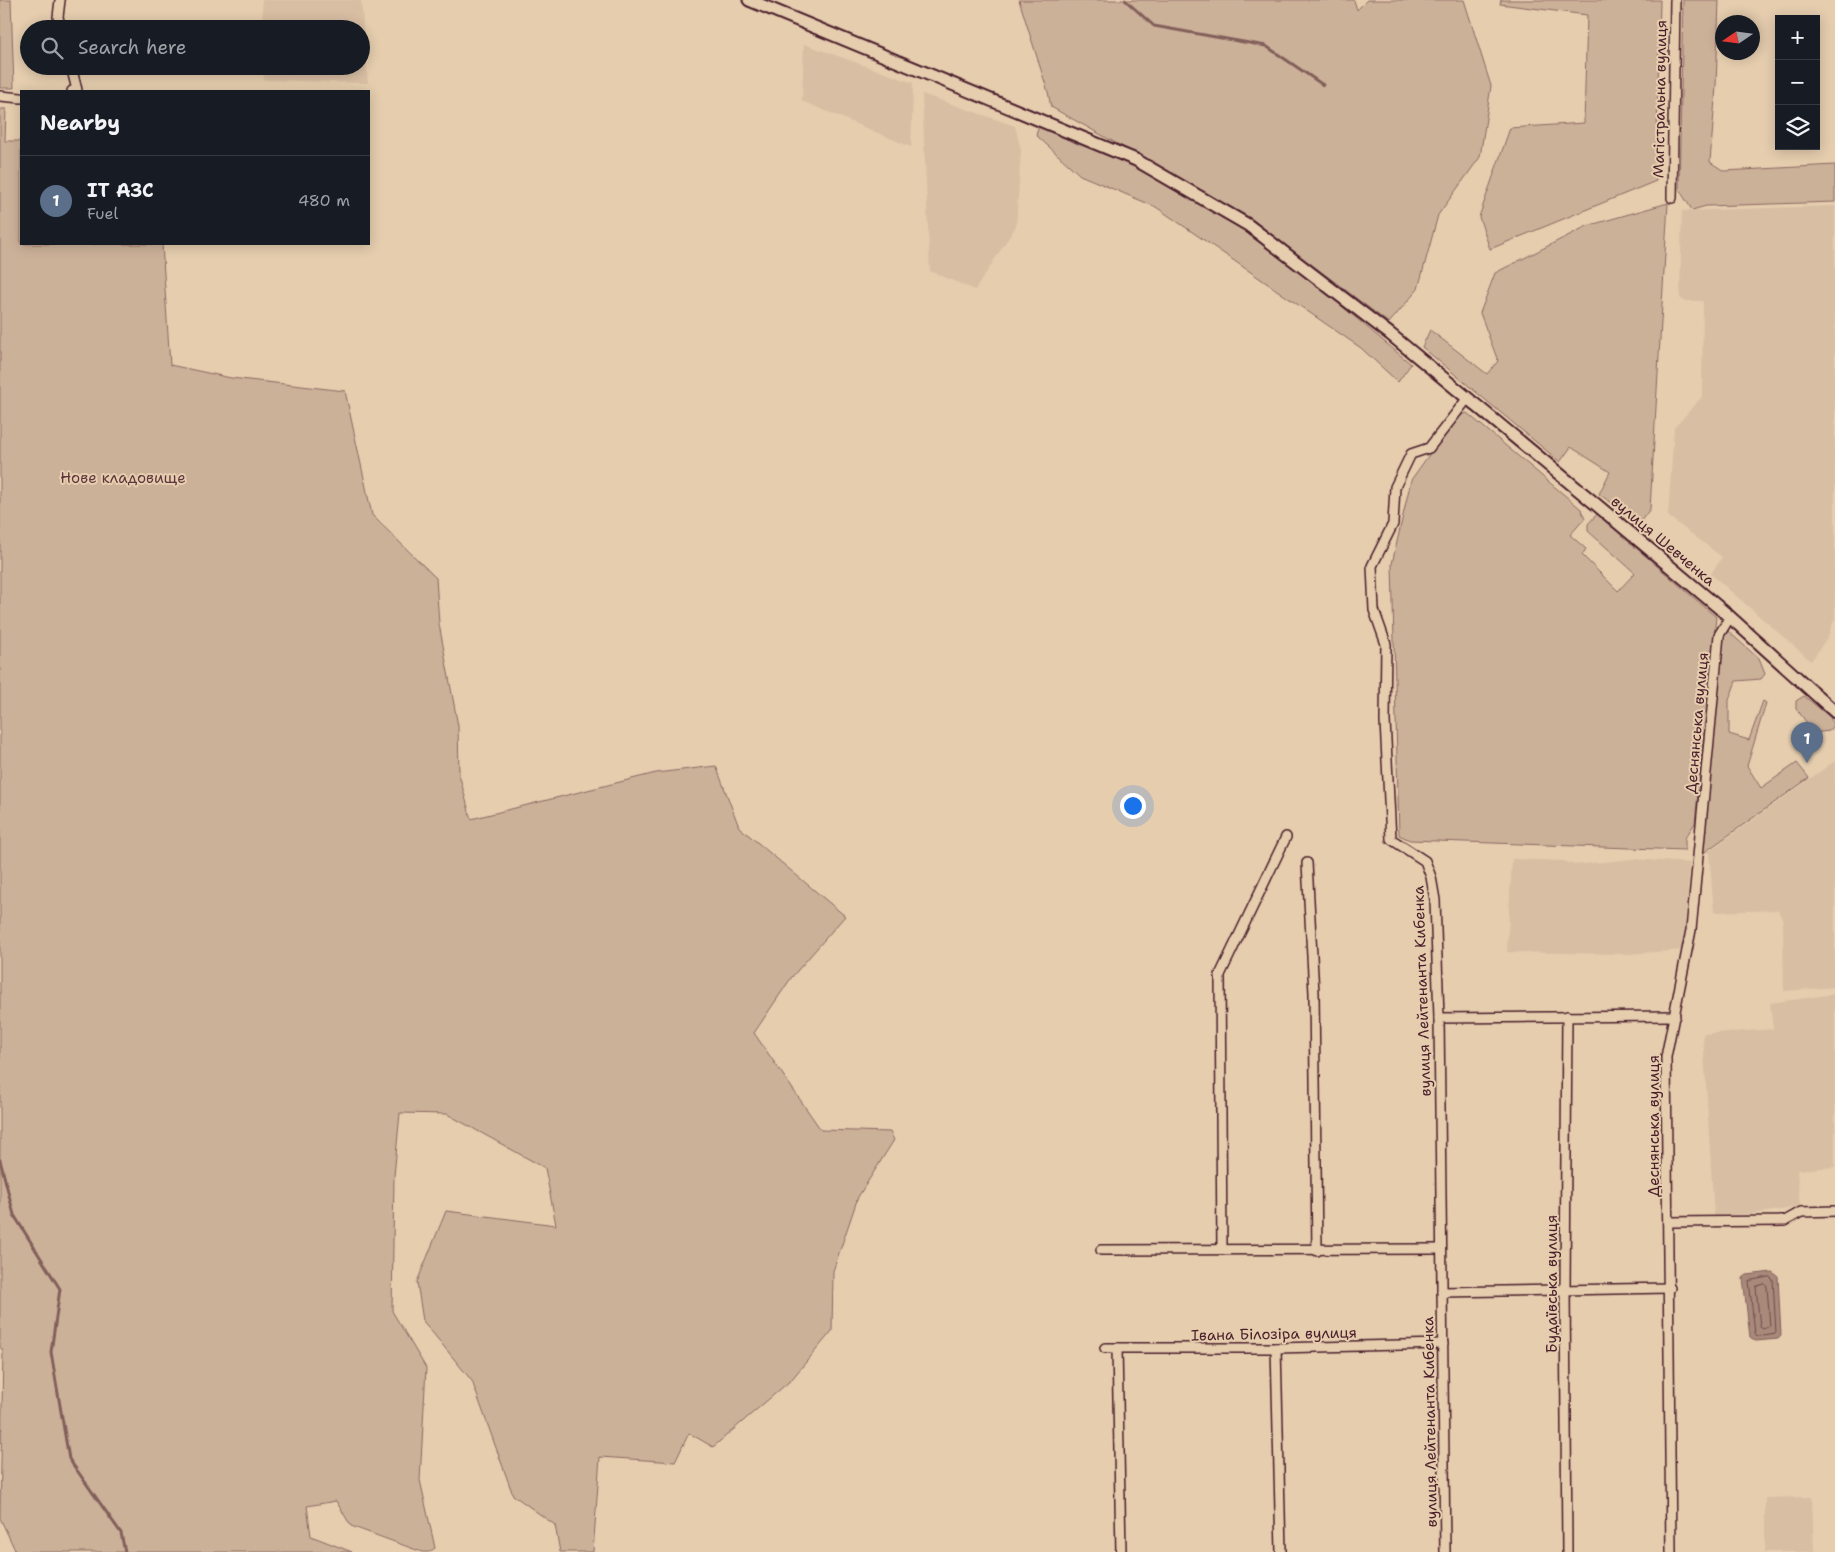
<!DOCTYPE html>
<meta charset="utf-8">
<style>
:root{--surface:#171b24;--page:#20242c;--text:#f1f3f6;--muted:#9ea1a6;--line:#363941;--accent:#7c3aed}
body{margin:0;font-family:"Shantell Sans",sans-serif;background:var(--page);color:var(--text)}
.controls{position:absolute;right:15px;top:15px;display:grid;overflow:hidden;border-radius:0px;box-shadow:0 2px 12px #0003}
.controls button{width:45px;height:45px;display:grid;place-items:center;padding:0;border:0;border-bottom:1px solid var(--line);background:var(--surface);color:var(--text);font:25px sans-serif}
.compass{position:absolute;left:1715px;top:15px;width:45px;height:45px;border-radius:50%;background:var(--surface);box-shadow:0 2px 12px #0003;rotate:257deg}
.you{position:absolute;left:1132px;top:805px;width:18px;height:18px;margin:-12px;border:4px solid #fff;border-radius:50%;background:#1a73e8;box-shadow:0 0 0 8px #1a73e833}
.badge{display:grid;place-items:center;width:32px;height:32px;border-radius:50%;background:var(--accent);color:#fff;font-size:16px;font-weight:700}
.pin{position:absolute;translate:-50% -41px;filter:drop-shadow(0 1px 2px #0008)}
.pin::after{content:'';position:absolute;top:26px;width:18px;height:15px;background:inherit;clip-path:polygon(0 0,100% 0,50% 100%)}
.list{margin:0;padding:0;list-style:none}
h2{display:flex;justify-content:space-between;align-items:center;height:65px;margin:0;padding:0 20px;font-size:21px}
h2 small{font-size:16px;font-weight:400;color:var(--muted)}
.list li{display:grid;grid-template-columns:32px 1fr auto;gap:15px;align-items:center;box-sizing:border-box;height:90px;padding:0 20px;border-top:1px solid var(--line)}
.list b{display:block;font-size:19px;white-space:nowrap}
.list p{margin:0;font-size:16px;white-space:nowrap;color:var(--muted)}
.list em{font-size:16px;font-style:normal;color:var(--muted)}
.icon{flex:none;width:28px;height:28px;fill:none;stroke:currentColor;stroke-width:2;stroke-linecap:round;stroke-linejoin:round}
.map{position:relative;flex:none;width:1835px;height:1552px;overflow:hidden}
.search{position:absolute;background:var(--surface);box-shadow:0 2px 12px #0003;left:20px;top:20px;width:350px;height:55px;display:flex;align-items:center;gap:12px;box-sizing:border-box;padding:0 18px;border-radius:28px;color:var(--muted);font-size:19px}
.panel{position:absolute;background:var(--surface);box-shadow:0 2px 12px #0003;left:20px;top:90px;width:350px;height:155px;border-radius:0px}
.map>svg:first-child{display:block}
.built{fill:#d8bea3}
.green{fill:#ccb199;stroke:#8b6862}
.water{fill:#a8897a;stroke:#825f5a}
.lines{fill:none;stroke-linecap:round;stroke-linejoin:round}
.shore{stroke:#70494b;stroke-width:1}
.stream{stroke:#825f5a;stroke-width:3}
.minor-casing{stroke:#4a1f2b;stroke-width:12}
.tertiary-casing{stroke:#4a1f2b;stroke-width:15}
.minor{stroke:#e5cdae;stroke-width:9}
.tertiary{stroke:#e5cdae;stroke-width:11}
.labels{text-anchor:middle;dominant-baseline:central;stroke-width:4;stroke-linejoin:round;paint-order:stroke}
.street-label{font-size:15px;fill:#4a1f2b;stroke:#e5cdae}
.park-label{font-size:15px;fill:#5e353c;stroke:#e5cdae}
</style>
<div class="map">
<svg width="1835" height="1552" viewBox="0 0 1835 1552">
<rect width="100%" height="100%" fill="#e5cdae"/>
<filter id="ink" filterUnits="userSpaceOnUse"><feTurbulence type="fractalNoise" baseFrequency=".02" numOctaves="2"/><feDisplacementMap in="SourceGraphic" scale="10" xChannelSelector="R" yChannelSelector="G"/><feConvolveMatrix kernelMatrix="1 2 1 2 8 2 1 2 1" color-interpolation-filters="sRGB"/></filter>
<g filter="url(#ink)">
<g class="built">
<path d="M262,0h99l7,83 -104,-3 -1,-14h98v-37h-98z"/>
<path d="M804,44l109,39 -2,64 -109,-46z"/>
<path d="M922,94l93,32 6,24 -5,76 -41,64 -45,-19z"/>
<path d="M1835,206v412l-8,20 -16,23 -100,-87 11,-17 -54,-41 6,-88 28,-31 1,-96h-18l-5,-3 2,-87z"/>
<path d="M1835,761v226l-51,4 -1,-70 -5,-11 -64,2 -5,-61z"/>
<path d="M1512,859l52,2 10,4 59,-6 57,4 -7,87 -56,4 -120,-2z"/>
<path d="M1835,994v173l-38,3 3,37 -48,7 -38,2 -11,-182 70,-5 -3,-26z"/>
<path d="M1812,1497l2,55h-49v-54z"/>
</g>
<g class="green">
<path d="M0,0h11l3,88h-14z"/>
<path d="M1019,0h335l3,10 10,-10h97l27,86 -11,71 -42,58 -20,74 -29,34 -140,-106 -198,-110 -3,-15z"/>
<path d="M1501,0h159l-4,181 -166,68 -11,-32 31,-89 74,-5 3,-108 -87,-11z"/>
<path d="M1683,0h36l-3,86 -6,76 14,9 111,-6v37l-129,4 -14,4 -13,-21z"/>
<path d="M0,109h6l-1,32h16v103h141l8,121 61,13 114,13 27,124 64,63 3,46 19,102 1,48 12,45 185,-46 60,-7 23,61 106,89 -54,62 -37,55 67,97 69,2 4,8 -36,57 -25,74 -1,60 -41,49 -78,67 -24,-14 -14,29 -75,-5 -7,95h-33l-5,-27 -42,-30 -41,-114 -49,-60 -6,-39 29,-71 110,14 -11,-57 -98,-54 -47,-1 -6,63 -2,135 34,57 -6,112 15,68 -6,4h-7l-71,-26 -15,-25 -29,5 4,30 41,16h-336l-16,-34 3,-167 -3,-4z"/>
<path d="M1039,126l97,40 111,61 164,137 -13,18 -37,-34 -205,-141 -76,-32 -44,-40z"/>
<path d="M1668,203l-18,306 -10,13 -41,-28 11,-22 -39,-25 -11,15 -138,-115 8,-17 57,44 11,-13 -18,-48 15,-40 92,-47z"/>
<path d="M1467,413l114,96 4,9 -15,17 16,14 -4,6 36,36 17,-18 -47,-42v-7l9,-10 119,103 -21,206 -10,15v12l-275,-10 -11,-5 -7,-271 19,-84 45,-63z"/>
<path d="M1728,631l31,28 6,15 -4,5 -25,2 -7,19v34l20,6 14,-39 3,2 -19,63 14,22 36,-25 12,15 -107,76 21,-217z"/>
<path d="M1804,696l26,21 3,8 -4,6 -15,2 -18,-25v-7z"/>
</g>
<path class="water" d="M1772,1272l6,4 3,60 -3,3 -22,2 -6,-4 -7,-59 4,-3z"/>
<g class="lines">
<g class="shore">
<path d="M1770,1277l3,3 3,53 -19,3 -2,-3 -6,-52z"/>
<path d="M1765,1284l2,3 3,39 -7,3 -3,-2 -4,-40z"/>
</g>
<g class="stream">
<path d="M1125,0l29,26 112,20 57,39"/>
<path d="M0,1160l14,55 46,74 -9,63 18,107 52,74 4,19"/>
</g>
<defs>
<g id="minor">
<path d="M60,0l-2,17 3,12"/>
<path d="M71,66l6,24 -5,1"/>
<path d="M0,96l21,2"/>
<path d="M1672,198l3,-198"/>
<path d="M1307,863l7,130 3,258"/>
<path d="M1439,1018l236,-2"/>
<path d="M1668,1222l117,-1 16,-9 34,-1"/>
<path d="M1101,1250l340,-1"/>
<path d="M1222,1250l-2,-275 66,-138"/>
<path d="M1442,1292l228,-4"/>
<path d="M1105,1348h171l167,-4"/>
<path d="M1117,1348l4,204"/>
<path d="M1276,1348l5,204"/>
<path d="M1445,1552l-6,-534 -4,-118 -4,-23 -6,-16 -34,-22 -6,-118 1,-77 -12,-34 -2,-44 21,-42 2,-37 16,-33 18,-6 38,-49"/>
<path d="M1567,1552l-2,-263 2,-273"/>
<path d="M1671,1552l-5,-495 25,-127 28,-295 11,-18"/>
</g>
<path id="tertiary" d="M749,0l387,160 112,65 142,109 208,172 132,111 105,95"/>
</defs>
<use href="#minor" class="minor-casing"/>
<use href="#tertiary" class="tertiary-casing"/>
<use href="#minor" class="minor"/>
<use href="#tertiary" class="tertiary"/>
</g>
</g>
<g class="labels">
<g class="street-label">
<text transform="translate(1660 99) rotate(-89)">Магістральна вулиця</text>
<text transform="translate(1663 541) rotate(40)">вулиця Шевченка</text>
<text transform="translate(1697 723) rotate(-85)">Деснянська вулиця</text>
<text transform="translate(1422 991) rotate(-92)">вулиця Лейтенанта Кибенка</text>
<text transform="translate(1654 1126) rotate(-90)">Деснянська вулиця</text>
<text transform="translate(1552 1284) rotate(-90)">Будаївська вулиця</text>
<text transform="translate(1274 1334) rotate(-1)">Івана Білозіра вулиця</text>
<text transform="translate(1430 1422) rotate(-91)">вулиця Лейтенанта Кибенка</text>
</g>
<g class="park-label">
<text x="123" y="478">Нове кладовище</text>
</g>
</g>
</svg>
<div class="controls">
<button>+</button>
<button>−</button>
<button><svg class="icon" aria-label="layers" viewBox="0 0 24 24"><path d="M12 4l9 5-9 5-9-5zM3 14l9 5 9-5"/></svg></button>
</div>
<svg class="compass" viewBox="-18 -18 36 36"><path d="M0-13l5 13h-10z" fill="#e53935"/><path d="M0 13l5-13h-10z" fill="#9ea1a6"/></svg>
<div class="you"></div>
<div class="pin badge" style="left:1807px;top:763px;background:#5c6f8a">1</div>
<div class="search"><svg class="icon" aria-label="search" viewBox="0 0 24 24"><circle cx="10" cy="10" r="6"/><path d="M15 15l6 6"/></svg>Search here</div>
<section class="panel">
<h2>Nearby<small></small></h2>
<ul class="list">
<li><span class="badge" style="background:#5c6f8a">1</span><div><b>ІТ АЗС</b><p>Fuel</p></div><em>480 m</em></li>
</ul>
</section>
</div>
